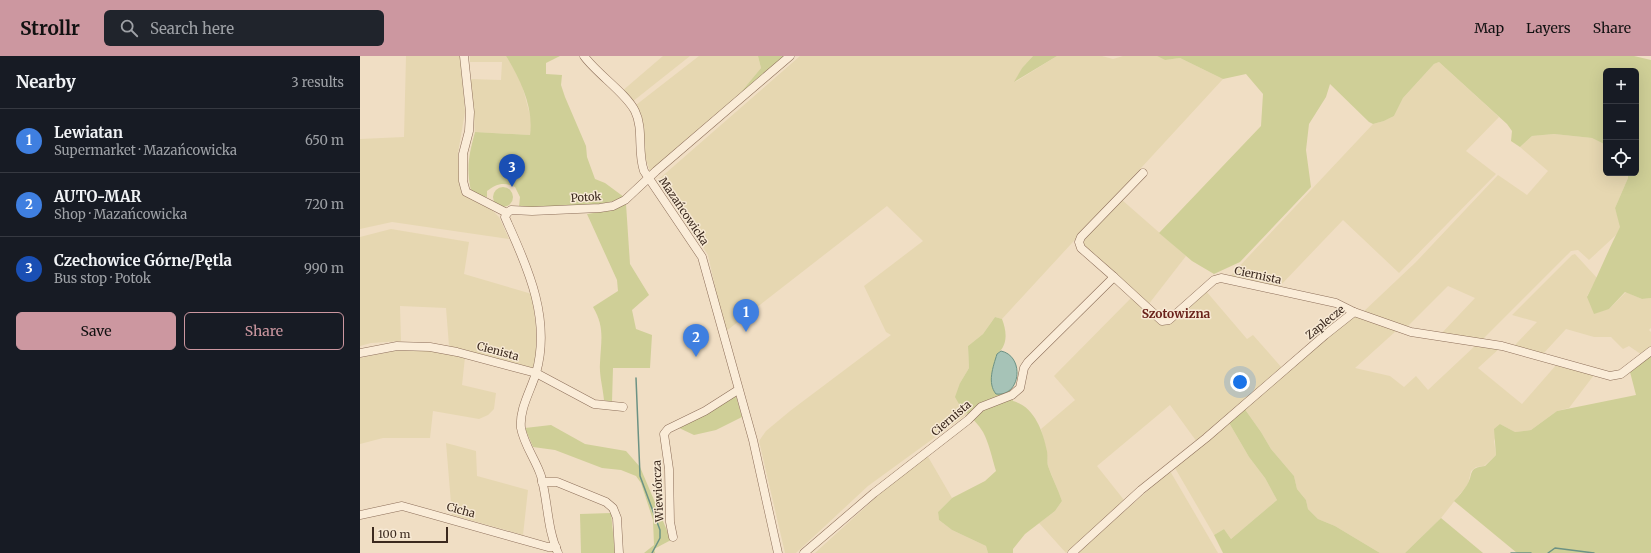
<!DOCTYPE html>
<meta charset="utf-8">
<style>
:root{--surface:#171b24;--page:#20242c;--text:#f1f3f6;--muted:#9ea1a6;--line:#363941;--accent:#cc97a0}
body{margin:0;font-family:Merriweather,serif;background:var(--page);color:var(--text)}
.controls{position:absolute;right:12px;top:12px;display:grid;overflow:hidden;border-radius:6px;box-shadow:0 4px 16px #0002}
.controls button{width:36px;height:36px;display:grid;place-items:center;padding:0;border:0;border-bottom:1px solid var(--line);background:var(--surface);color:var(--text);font:20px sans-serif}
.scale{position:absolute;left:12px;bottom:10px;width:76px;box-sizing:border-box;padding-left:4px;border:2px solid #3b291e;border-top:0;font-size:11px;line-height:14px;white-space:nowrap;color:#3b291e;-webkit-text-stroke:3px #f7e9d4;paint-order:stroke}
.you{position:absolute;left:880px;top:326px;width:14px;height:14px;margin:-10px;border:3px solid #fff;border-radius:50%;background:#1a73e8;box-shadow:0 0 0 6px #1a73e833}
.badge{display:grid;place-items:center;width:26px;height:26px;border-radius:50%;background:var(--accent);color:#fff;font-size:13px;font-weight:700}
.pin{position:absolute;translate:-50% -33px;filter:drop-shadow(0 1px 2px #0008)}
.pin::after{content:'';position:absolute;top:21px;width:14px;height:12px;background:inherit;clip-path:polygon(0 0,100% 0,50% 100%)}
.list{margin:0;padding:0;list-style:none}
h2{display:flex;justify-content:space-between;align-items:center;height:52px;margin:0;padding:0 16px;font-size:17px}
h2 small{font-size:13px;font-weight:400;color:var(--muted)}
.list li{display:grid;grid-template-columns:26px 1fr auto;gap:12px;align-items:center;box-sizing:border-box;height:64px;padding:0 16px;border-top:1px solid var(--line)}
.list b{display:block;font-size:15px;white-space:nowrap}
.list p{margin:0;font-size:13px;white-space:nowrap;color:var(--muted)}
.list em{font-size:13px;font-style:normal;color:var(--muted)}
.actions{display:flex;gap:8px;padding:12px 16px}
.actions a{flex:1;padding:9px 0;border:1px solid var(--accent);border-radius:6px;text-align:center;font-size:14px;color:var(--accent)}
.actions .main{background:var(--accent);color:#111}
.icon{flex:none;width:22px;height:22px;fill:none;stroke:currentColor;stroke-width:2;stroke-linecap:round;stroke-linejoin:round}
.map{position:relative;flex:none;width:1291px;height:497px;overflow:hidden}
header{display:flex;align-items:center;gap:24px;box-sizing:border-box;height:56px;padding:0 20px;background:var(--accent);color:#111}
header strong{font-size:19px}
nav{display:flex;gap:22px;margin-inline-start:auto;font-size:14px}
.search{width:280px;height:36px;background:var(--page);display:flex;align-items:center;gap:10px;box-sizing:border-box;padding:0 14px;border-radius:6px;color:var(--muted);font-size:15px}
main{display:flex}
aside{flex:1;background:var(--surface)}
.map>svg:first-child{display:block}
.farmland{fill:#e6d7b1}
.green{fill:#cfcf97}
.water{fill:#a6c3b7;stroke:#6c9284}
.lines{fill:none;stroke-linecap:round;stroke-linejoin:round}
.stream{stroke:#6c9284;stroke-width:1.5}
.minor-casing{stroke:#8c6e59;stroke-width:9}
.minor{stroke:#faecd8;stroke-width:8}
.labels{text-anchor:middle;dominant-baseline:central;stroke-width:3;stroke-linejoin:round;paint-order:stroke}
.street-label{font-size:11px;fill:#3b291e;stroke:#f7e9d4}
.neighbourhood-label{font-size:12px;font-weight:bold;fill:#6a221b;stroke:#f7e9d4}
</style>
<header>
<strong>Strollr</strong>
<div class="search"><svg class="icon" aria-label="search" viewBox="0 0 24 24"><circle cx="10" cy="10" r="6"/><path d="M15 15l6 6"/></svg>Search here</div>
<nav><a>Map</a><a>Layers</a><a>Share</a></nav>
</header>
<main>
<aside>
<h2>Nearby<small>3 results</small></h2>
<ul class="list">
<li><span class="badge" style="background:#3f7fe0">1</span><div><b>Lewiatan</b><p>Supermarket · Mazańcowicka</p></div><em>650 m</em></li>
<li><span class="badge" style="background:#3f7fe0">2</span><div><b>AUTO-MAR</b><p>Shop · Mazańcowicka</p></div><em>720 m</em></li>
<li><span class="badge" style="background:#1a4fb4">3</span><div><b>Czechowice Górne/Pętla</b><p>Bus stop · Potok</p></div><em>990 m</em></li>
</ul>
<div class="actions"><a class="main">Save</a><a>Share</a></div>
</aside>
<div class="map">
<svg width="1291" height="497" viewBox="0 0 1291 497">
<rect width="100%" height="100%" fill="#f0dec4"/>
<g class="farmland">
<path d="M46,0h55l4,56 -7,41 1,28 4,14 29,15 7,7 10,22 -117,-17 -32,7v-90l44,-2z"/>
<path d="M110,0h36l15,25 11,42 -2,12 -55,-3 -5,-53 31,1 1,-18h-32z"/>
<path d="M303,0h27l-58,46 -11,-10z"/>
<path d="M339,0h59l3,12 -29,35 -82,69 -5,-16 -3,-39 -6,-12z"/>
<path d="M440,0h233l-11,12 -7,14 42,-26h45l11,3 10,-3h34l8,4 15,-2 43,21 -221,240 -7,-2 -12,17 -15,12 1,22 -9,15 1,25 6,6 -99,72 -72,67h-11l-26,-112 7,-10 24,-20 101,-76 -5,-3 -22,-46 59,-45 -36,-35 -162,126 -17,-77 -49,-76z"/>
<path d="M1079,6l60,55 -33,34 30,23 -97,99 -56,-53 -64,67 -49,-9 3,-5 140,-149 11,-3 10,-5 9,-18 31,-34z"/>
<path d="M1194,78l38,4 14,7v28h22v5l-13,30 6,19 -5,8 -27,25 -11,-10 -7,1 -89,89 -41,-6 34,-36 -27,-12 -41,41 -45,-14 54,-51 82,-87 29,20 21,-24 -28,-24 12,-11z"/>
<path d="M762,144l64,56 -38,49 -64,-59 -1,-4 2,-4z"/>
<path d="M31,173l78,13 -5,32 68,20 4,34v23l-2,17 -85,-22 -3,-38 -46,-2 1,35 -30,2 -11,3v-109z"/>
<path d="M1215,198l22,24 -10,18 22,13 17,-17 16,7 9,-1v30l-2,2 2,2v16l-9,7 -13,-9 -6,3 -12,-12h-17l-28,-8 -23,25 -29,-8 23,-24 -25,-7 60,-60z"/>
<path d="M846,235l41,48 6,-4 29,33 -85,74 -27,-37 -73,61 27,34 -58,53 -27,-30 16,-12 7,-10 -14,-35 -1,-14 -6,-23 34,-29 -21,-24 78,-79 31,27h6z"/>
<path d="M997,260l39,15 -41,37 35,8 14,11 12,-11 12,14 49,-46 23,4 -22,20 44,36 35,-40 37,11 -25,33 -12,3 -26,19 -16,2 -15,-8 -6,17 2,14 -12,11 -8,1 -5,4 -3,13 -27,34 -36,35h-25l-45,-27 -17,-7 -10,-10 -2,-9 -9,-11 -3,-13 -23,-27 -10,-17 -17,-24 104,-88z"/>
<path d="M39,294h31l35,7 -3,28 34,8 -2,16 -6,6 -9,4 -46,-8 -3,27h-47l-23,6v-86z"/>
<path d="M868,365l21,36 16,21 12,22 -46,39 -7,-10 -10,6 -39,-67z"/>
<path d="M86,387l30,8 1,25 51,14 -5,45 -71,-20z"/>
<path d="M567,399l25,43 -14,14 1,8 13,10 34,16 2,7h-173l68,-62z"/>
<path d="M810,415l48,82h-141z"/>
</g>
<g class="green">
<path d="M146,0h54l-14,7v11l16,1 -1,10 4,12 21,49 1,11 8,22 10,4 19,14c-29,13 -73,12 -105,10l1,-10 -5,-10c-11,-5 -18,-4 -28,4v6l-8,-1 -8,-5c-5,-23 -2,-37 4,-59l55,3c4,-28 -10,-56 -24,-79z"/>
<path d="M398,0h28l-54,47 29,-35z"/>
<path d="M673,0h24l-43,26 8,-14z"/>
<path d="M797,0h477l17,4v238l-9,1 -17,-7 -16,17 -15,5 -7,-17c12,-23 21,-47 33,-70l-5,-19 13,-30v-5h8v-102h-30v74l-14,-7 -38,-4 -22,2 -12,11 -9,-6 1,-10 -5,-7 -68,-62 -5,2 -31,34 -9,18 -10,5 -11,3 -4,-2 -39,-38 -4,13 -17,27 -3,26 5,37 -71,75 -26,12 -22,-13 -33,-28 102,-107 2,-32 -17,-20 -23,5 -43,-21 -15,2z"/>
<circle cx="143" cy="141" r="10"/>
<path d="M266,148l4,60 19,31 -17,15 4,19 16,6 -2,33h-37l-1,34 -8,-2c-1,-12 -5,-25 -4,-37 1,-22 5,-36 -7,-56l25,-16 -1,-11 -30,-66 26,-4z"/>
<path d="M635,261l7,2c5,13 6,26 -5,35l16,47c21,5 30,30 34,50 1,5 0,11 1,15 4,12 10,23 14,35l-7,10 -30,23 -12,15v4h-25l-2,-7 -34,-16 -13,-10 -1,-8 14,-14 33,-17 11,-10c-4,-13 -7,-28 -13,-39 -9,-15 -20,-19 -28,-35l5,-14 9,-15 -1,-22 15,-12z"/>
<path d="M1291,299v198h-134l-63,-52c5,-5 9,-10 13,-16 7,-11 0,-17 18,-19l11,-11 -2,-26 6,-5 15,8 16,-2 26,-19 79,-16 -6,-23z"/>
<path d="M376,340l6,21 -26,13 -22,5 -17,-8z"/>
<path d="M884,352l17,24 10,17 23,27 3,13 9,11 2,9 10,10 17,7 45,27h-157l-9,-18 10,-6 7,10 46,-39 -12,-22 -16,-21 -21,-36z"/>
<path d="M191,369l34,19 41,7 14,16 31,73 -17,9 1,4h-11l10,-8 -1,-25 -12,-37 -5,-7 -15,-6 -19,-2 -47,-18 -22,-3 -8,-19z"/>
<path d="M251,457l4,40h-34l-1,-39z"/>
<path d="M1081,462l42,35h-78z"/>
</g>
<path class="water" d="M641,295c24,5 20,46 -5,43 -9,-11 -3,-27 1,-40z"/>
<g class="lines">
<g class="stream">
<path d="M276,322l4,98 20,54v8l-8,15"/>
<path d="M1151,497h20"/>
<path d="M1188,497l7,-5 39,5"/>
</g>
<defs>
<g id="minor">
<path d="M104,0l6,56 -1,19 -6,23v27l3,11 41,21"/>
<path d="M224,0c13,18 42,37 51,55 9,18 2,41 9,60l58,86 51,183 25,113"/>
<path d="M147,157l-2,4 3,7c21,46 43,97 28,149 -5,17 -17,36 -15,55 3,17 15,32 20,48 7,25 6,53 17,77"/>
<path d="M147,157l4,-3 21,1 68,-3 13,-2 12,-6 31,-29 134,-115"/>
<path d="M754,221l48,44 7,-1 45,-40 7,-2 115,25 18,9"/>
<path d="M0,297l37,-7 33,1 27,5 79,21 58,31 29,3"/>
<path d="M182,426h15l49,20 7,6 4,10 2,35"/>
<path d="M0,459l42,-9 146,41h8"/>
<path d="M313,481l-3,-15 -1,-53 -5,-35 4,-5 37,-18 33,-21"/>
<path d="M444,497l70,-60 94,-73 13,-13 31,-12 8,-7 4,-20 4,-6 86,-85 -33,-29 -2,-6 2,-5 62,-64"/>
<path d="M712,497l69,-63 65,-52 119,-103 29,-23 57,20 91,14 108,30 11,-2 30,-23"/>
</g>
</defs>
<use href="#minor" class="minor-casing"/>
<use href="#minor" class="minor"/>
</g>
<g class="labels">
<g class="street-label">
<text transform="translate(226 141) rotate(-4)">Potok</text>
<text transform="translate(324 155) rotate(56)">Mazańcowicka</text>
<text transform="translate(898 219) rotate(12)">Ciernista</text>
<text transform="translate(965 266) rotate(-39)">Zaplecze</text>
<text transform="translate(138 295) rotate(15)">Cienista</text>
<text transform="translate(591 362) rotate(-40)">Ciernista</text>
<text transform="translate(298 435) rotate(-93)">Wiewiórcza</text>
<text transform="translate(101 454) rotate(15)">Cicha</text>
</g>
<g class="neighbourhood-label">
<text x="816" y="257">Szotowizna</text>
</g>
</g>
</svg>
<div class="controls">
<button>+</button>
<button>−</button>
<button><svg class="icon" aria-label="locate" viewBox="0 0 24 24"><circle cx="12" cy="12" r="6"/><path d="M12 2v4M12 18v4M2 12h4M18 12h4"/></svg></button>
</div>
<div class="scale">100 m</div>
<div class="you"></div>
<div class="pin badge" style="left:386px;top:276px;background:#3f7fe0">1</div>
<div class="pin badge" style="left:336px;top:301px;background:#3f7fe0">2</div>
<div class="pin badge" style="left:152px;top:131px;background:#1a4fb4">3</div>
</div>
</main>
